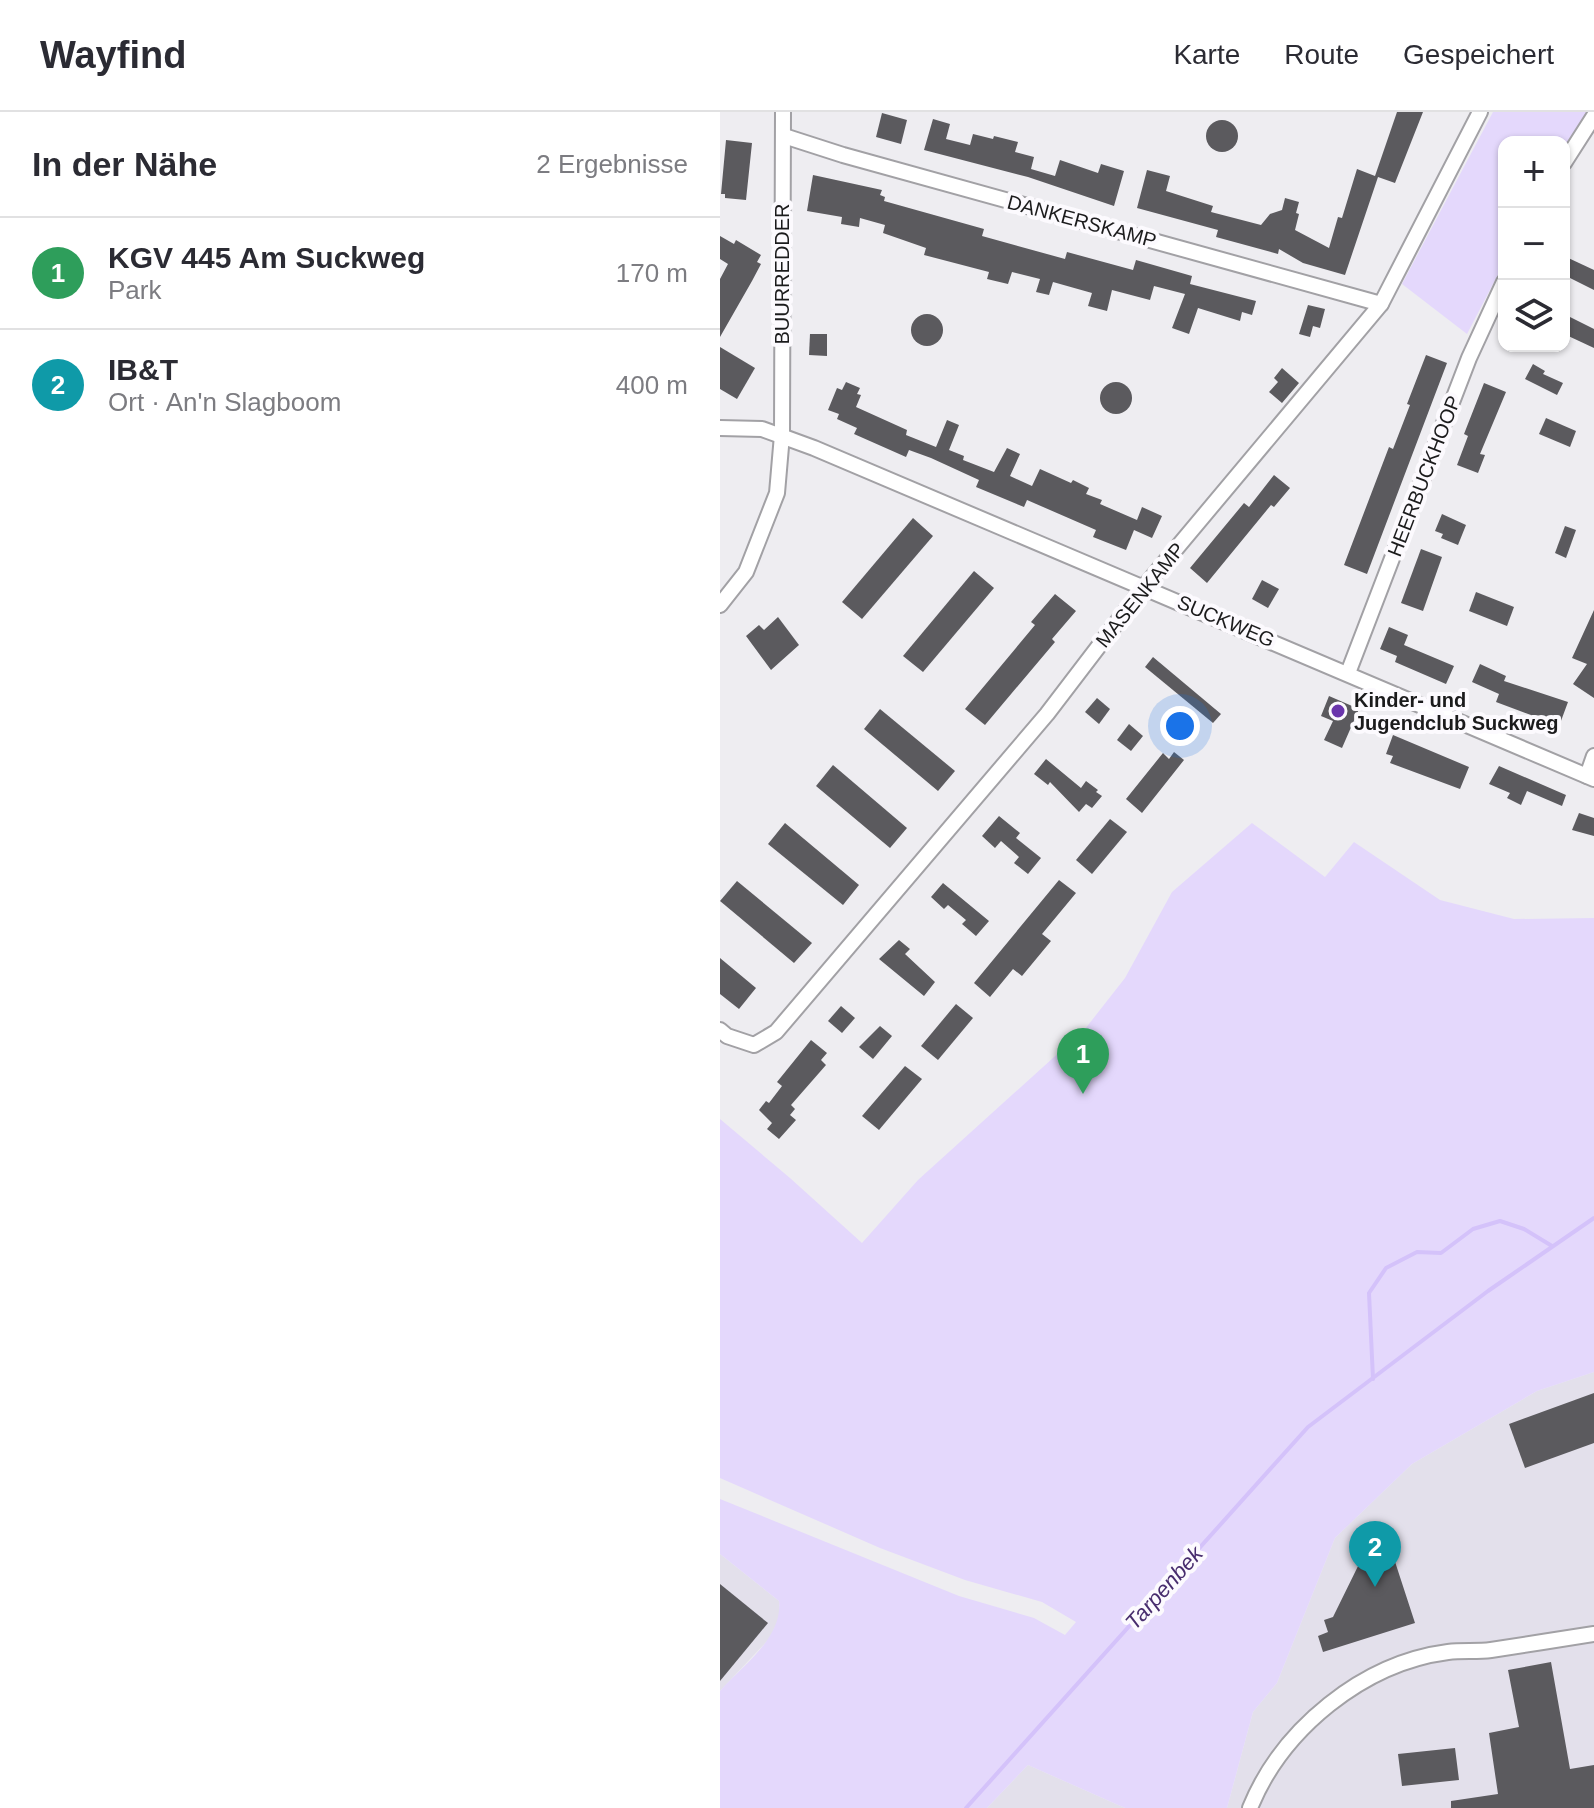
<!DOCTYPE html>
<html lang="de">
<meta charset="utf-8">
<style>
:root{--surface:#fff;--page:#f7f7f7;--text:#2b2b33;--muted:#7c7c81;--line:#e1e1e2;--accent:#7c3aed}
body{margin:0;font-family:Arial,sans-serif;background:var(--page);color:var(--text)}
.controls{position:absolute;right:24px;top:24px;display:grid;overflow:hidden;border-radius:16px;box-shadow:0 2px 6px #0004}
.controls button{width:72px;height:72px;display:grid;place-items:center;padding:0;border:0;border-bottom:2px solid var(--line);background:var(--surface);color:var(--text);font:40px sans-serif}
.you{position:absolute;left:460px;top:614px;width:28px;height:28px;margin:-20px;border:6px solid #fff;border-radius:50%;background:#1a73e8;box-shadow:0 0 0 12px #1a73e833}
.badge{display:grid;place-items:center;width:52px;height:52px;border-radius:50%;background:var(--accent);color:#fff;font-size:26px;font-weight:700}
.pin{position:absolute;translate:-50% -66px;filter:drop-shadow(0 2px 4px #0008)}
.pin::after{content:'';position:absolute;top:42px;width:28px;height:24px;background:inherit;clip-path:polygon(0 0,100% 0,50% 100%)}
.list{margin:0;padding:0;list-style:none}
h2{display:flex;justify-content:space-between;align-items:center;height:104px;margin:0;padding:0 32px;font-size:34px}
h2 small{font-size:26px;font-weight:400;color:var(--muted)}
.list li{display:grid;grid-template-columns:52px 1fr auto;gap:24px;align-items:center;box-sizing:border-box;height:112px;padding:0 32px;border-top:2px solid var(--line)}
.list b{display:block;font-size:30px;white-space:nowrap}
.list p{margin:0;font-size:26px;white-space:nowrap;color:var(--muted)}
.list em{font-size:26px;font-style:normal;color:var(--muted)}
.icon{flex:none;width:44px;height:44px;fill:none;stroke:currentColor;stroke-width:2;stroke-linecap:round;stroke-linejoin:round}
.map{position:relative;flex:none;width:874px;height:1696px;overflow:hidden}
header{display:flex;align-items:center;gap:48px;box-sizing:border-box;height:112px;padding:0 40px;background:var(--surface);border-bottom:2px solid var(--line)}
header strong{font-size:38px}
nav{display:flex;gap:44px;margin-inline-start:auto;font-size:28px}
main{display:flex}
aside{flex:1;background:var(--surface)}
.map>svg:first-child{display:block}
.built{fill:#e3e0eb}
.green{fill:#e4d8fc}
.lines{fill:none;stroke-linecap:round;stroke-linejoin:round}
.stream{stroke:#d4c2fa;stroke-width:4}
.building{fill:#5b5a5e}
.minor-casing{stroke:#a2a1a5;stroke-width:18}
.minor{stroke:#fff;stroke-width:14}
.poi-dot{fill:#6a35ac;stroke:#fcfafe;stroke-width:3}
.labels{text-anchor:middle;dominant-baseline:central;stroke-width:8;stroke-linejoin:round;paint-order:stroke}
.street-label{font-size:20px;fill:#1b1b1c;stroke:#fcfafe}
.poi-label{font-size:20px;font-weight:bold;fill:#1b1b1c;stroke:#fcfafe;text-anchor:start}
.water-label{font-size:22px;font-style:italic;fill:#482d6e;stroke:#fcfafe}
</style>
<header>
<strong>Wayfind</strong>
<nav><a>Karte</a><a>Route</a><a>Gespeichert</a></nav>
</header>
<main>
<aside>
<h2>In der Nähe<small>2 Ergebnisse</small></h2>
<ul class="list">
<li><span class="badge" style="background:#2e9e5b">1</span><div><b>KGV 445 Am Suckweg</b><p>Park</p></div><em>170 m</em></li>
<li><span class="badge" style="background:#0f9aa8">2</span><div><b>IB&amp;T</b><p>Ort · An'n Slagboom</p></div><em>400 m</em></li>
</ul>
</aside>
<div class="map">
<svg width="874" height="1696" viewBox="0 0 874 1696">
<rect width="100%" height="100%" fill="#eeedf1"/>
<g class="built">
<path d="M874,1260v436h-367l26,-96 24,-29 58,-145 77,-74 125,-73z"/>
<path d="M0,1442l59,47 1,15 -10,22 -50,53z"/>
<path d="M308,1653l97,43h-138z"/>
</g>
<g class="green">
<path d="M773,0h96l-25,39v-9h-60v121l-37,71 -65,-50z"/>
<path d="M532,711l73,54 29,-35 86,58 74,19 80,-1v454l-57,19 -125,73 -77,74 -58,145 -24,29 -26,96h-102l-97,-43 -41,43h-267v-117c22,-25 63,-53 59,-90l-59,-47v-55l239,97 75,22 31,17 11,-13 -34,-20 -77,-22 -85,-32 -160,-70v-359l70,59 72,65 56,-63 167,-151 40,-51 47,-86z"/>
</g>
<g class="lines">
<g class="stream">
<path d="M653,1267l-4,-86 17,-25 31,-16 24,1 32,-24 27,-8 24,8 28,17"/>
<path d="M246,1696l342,-381 180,-136 106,-73"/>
</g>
</g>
<g class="building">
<path d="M677,0h26l-28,71 -17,-6 -33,98 -42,-12 -24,-14 -1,5 -62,-17 2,-7 -81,-22 10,-38 23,6 -4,15 47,15 -2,6 50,13 9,-11 12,-4 3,-12 14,4 -3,11 3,1 -4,16 34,18 9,-31 4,1 15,-49 18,7z"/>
<path d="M162,1l25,7 -6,24 -25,-7z"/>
<path d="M213,7l17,5 -4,15 24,6 3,-11 20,5 1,-3 24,6 -3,10 19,5 -3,12 24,7 5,-16 38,13 3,-9 23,7 -10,35 -86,-29 -104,-27z"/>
<circle cx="502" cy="24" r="16"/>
<path d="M6,28l26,3 -6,57 -21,-2v-4h-4z"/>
<path d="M93,63l69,15 -2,5 5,2 -1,4 100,28 -2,7 83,23 2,-7 66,18 3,-10 56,16 -2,8 66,17 -4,14 -10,-3 -2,9 -42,-13 -9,26 -17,-6 13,-34 -31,-8 -4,14 -38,-10 -5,21 -19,-5 4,-13 -39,-11 -4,13 -13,-3 4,-13 -28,-7 -4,12 -21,-5 2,-7 -65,-17 2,-7 -43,-15 2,-8 -25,-7 -1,9 -18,-3 1,-7 -35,-6z"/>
<path d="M0,124l14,8 2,-4 25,15 -4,7 4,2 -9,17 -32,56v-58l8,-15 -8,-5z"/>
<path d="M844,144l30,14v20l-30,-15z"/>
<path d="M588,193l17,4 -5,19 -7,-2 -3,11 -11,-3z"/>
<path d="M844,202l30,15v19l-30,-14z"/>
<circle cx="207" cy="218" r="16"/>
<path d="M90,222h17v22l-18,-1z"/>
<path d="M0,235l35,21 -18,31 -17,-10z"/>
<path d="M706,243l21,8 -80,211 -23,-9 45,-118 4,2 17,-44 -3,-1z"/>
<path d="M813,252l12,7 -2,3 20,9 -6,12 -32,-16z"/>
<path d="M562,256l17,15 -17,20 -13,-11 9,-10 -4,-4z"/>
<path d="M126,270l14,6 -3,6 4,1 -5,12 51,23 -1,5 30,12 11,-27 12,5 -10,25 15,6 -1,4 31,12 13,-24 13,6 -10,22 22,10 8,-17 31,14 2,-3 16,8 -3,6 16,6 -2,4 37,16 5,-13 20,9 -10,22 -18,-8 -8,20 -33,-13 3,-7 -69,-30 -3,7 -48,-20 3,-7 -48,-22 -22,-8 -3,7 -52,-23 3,-6 -20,-9 2,-5 -11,-4 9,-22 5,2z"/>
<circle cx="396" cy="286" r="16"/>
<path d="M764,271l22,9 -26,62 5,1 -7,18 -21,-8 11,-29 -4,-2z"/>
<path d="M826,306l30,13 -6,16 -31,-13z"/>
<path d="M554,363l16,13 -16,19 -3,-2 -64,78 -17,-15 54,-65 5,4z"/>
<path d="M722,402l24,11 -8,20 -17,-7 2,-4 -8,-3z"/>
<path d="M193,406l20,18 -71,83 -20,-17z"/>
<path d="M845,414l11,4 -10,28 -11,-5z"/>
<path d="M701,437l21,8 -19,54 -22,-8z"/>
<path d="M254,459l20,17 -71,84 -20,-16z"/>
<path d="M542,468l17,9 -11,19 -16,-9z"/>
<path d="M756,480l38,15 -7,19 -38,-15z"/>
<path d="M335,482l21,17 -24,28 3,3 -70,83 -20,-16 70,-84 -4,-3z"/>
<path d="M874,498v88l-21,-14 14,-20 -15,-6z"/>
<path d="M58,505l21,28 -28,25 -25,-34 13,-11 5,5z"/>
<path d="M669,515l19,8 -4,10 50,21 -8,18 -51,-22 2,-6 -17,-7z"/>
<path d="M433,545l68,57 -8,9 -68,-56z"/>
<path d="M760,552l26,12 -2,5 64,21 -10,27 -29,-9 2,-5 -35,-13 3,-8 -27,-12z"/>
<path d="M609,584l30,13 -17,39 -18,-8 9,-19 -12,-5z"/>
<path d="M377,586l13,11 -11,15 -14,-12z"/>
<path d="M160,597l75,62 -17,20 -74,-62z"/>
<path d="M409,612l14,12 -12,15 -14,-11z"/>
<path d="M673,623l76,32 -9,22 -70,-26 3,-7 -7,-2z"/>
<path d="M454,640l10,8 -42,53 -16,-14 37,-46 6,6z"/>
<path d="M326,647l35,29 5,-7 12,9 -2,2 6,4 -10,12 -6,-4 -7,8 -29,-30 -2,3 -14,-11z"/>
<path d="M113,653l74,63 -17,20 -74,-62z"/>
<path d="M779,654l67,29 -4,11 -35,-15 -6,14 -14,-7 3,-5 -21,-9z"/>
<path d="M859,701l15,5v18l-22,-6z"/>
<path d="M279,704l21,17 -4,5 25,20 -13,16 -14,-11 5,-6 -18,-16 -6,7 -13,-12z"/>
<path d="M390,707l17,13 -35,42 -16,-14z"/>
<path d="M65,711l74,62 -16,20 -75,-61z"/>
<path d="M339,768l17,13 -34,41 9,7 -29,35 -9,-7 -23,28 -16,-14z"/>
<path d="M17,769l75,62 -18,20 -74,-62z"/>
<path d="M223,771l46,38 -13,15 -14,-12 4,-4 -18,-15 -4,4 -13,-12z"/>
<path d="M179,828l11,9 -5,5 30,28 -11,14 -45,-37z"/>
<path d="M0,846l36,30 -17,21 -19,-15z"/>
<path d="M236,892l17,14 -35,42 -17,-14z"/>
<path d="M121,894l14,12 -13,15 -14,-12z"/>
<path d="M160,914l12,10 -19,23 -14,-12z"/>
<path d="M91,928l16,13 -6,7 5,5 -35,40 4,4 -5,6 6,5 -17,19 -12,-10 5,-6 -13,-13 7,-9 3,2 13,-17 -5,-4z"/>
<path d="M185,954l17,13 -43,51 -17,-14z"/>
<path d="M874,1281v50l-69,25 -16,-44z"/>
<path d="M665,1419l30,92 -92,29 -5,-16 10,-4 -4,-12 9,-3 29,-59 -3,-8 13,-4 -3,-11z"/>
<path d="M0,1472l48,39 -48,58z"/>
<path d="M831,1550l19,107 24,-4v43h-143v-7l47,-7 -9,-61 30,-6 -11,-57z"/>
<path d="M735,1636l4,32 -57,6 -4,-32z"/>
</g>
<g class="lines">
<defs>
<g id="minor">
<path d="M64,24l59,19 538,149"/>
<path d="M844,51l30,-47"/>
<path d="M0,316l42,1 52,19 780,331"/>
<path d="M0,493l26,-33 31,-79 5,-58 1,-323"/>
<path d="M628,561l121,-315 35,-76"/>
<path d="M867,664l7,-20"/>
<path d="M0,918l7,6 27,9 22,-13 271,-318 97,-127 237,-283 99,-192"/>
<path d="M530,1696c32,-79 113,-145 198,-156 14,-2 29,0 43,-2 34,-5 69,-11 103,-16"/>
</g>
</defs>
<use href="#minor" class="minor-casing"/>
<use href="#minor" class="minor"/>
</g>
<circle class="poi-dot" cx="618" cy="599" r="8"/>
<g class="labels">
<g class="street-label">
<text transform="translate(362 109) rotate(15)">DANKERSKAMP</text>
<text transform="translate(62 162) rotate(-90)">BUURREDDER</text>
<text transform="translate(704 364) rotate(-69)">HEERBUCKHOOP</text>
<text transform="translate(420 483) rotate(-51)">MASENKAMP</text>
<text transform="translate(506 509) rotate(23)">SUCKWEG</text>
</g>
<g class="poi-label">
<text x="634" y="588">Kinder- und<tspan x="634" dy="23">Jugendclub Suckweg</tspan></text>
</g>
<g class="water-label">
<text transform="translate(444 1476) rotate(-48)">Tarpenbek</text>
</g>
</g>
</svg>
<div class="controls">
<button>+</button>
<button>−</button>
<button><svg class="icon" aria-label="layers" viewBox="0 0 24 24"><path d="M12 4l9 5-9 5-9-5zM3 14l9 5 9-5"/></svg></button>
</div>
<div class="you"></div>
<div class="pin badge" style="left:363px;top:982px;background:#2e9e5b">1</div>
<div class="pin badge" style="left:655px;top:1475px;background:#0f9aa8">2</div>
</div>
</main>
